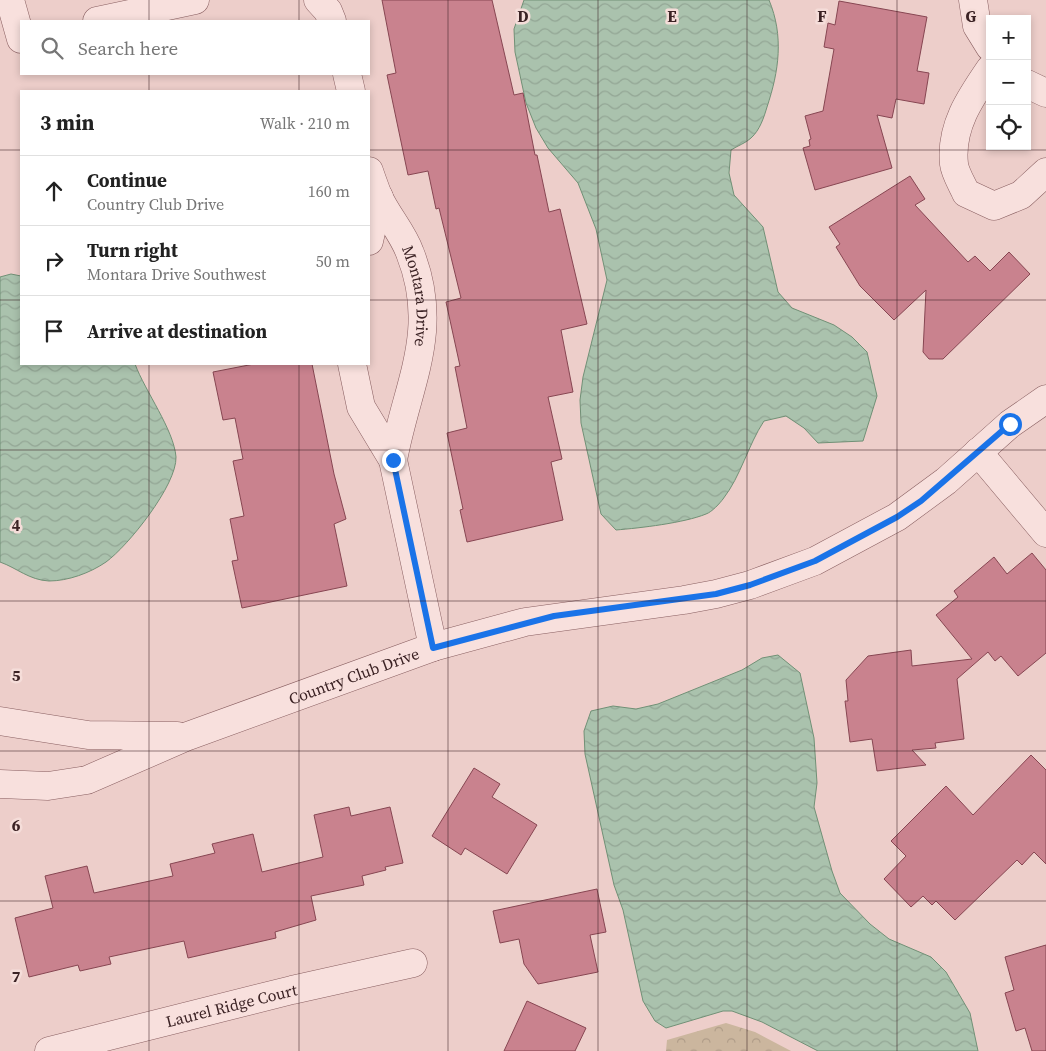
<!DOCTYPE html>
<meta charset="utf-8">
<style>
:root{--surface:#fff;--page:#f6f6f6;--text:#222;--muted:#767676;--line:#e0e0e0}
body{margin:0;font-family:"Source Serif 4",serif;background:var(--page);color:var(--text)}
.controls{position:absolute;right:15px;top:15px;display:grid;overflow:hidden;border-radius:0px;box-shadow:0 2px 8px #0003}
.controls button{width:45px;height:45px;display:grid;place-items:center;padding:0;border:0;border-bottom:1px solid var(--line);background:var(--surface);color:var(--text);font:25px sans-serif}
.stop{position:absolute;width:15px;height:15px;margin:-11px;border:4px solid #1a73e8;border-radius:50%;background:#fff}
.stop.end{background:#1a73e8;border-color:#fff;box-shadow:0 1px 5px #0008}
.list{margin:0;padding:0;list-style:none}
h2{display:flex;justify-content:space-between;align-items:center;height:65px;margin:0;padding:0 20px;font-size:21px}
h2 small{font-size:16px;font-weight:400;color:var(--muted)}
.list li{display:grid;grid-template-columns:32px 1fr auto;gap:15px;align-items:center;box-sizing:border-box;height:70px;padding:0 20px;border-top:1px solid var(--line)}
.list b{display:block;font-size:19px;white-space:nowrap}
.list p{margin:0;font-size:16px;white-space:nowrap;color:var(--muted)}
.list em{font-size:16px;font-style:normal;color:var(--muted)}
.icon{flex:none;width:28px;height:28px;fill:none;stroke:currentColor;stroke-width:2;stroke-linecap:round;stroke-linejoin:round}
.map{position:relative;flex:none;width:1046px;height:1051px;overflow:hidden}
.search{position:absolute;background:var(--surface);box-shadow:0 2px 8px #0003;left:20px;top:20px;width:350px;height:55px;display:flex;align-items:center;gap:12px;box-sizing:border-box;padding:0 18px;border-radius:0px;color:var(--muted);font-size:19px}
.panel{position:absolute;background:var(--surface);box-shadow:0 2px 8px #0003;left:20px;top:90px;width:350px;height:275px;border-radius:0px}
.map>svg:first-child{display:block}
.forest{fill:url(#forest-crowns)}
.water{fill:url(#water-waves);stroke:#719076}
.building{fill:#c9828e;stroke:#874652}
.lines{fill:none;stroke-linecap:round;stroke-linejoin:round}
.minor-casing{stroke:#895f61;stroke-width:29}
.minor{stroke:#f8e0dd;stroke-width:28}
.route{stroke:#1a73e8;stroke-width:6}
.grid{fill:none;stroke:#3b2224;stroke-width:1;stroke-opacity:0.55}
.labels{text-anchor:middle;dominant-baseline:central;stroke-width:5;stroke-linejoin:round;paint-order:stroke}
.street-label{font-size:16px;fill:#3b2224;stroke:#f5ddd9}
.grid-label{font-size:16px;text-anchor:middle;font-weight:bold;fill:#3b2224;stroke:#f5ddd9;stroke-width:5;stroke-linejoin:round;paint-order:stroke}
</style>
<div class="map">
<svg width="1046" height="1051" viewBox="0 0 1046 1051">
<defs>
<pattern id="forest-crowns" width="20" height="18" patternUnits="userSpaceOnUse" patternTransform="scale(1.25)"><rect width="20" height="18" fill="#cbb69e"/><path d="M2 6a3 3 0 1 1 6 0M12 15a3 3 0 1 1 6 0" fill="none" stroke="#af9c88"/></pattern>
<pattern id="water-waves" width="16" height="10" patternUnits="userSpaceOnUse" patternTransform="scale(1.25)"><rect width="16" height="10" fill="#aac2ad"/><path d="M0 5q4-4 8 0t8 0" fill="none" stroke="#93a695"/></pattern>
</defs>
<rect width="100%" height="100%" fill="#edceca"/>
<path class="forest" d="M726,1023l29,9 36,19h-125l1,-11z"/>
<g class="water">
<path d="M524,0h245c15,36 10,71 -2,107 -3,10 -7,23 -16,31 -5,5 -14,8 -20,12l-2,23 5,22 29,32 15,65 14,16 42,17 18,12 15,15 10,44 -14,45 -45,2 -14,-15 -18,-12 -22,5c-16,24 -23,55 -41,78 -3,4 -11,13 -17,15 -22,9 -66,14 -90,16l-15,-16 -20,-91 -1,-23 3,-23 24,-97 -11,-51 -18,-46 -30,-35 -12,-20 -10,-25 -11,-51 -1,-23z"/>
<path d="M11,274l10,2v88h114c10,27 39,66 41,93 1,28 -48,89 -70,105 -16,11 -38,19 -57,19 -20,-1 -32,-13 -49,-19v-285z"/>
<path d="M778,655l22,18 14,65 3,45 -3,24 18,64 8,22 30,31 19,15 42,18 15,15 24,41 8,38h-160l-56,-29 -30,-11h-9l-57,17 -11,-7 -12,-20 -20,-91 -9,-25 -29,-131 -1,-23 7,-20 22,-5 23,3 22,-5 84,-34 20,-12z"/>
</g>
<g class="building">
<path d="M382,0h110l22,95 9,-2 12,62h2l12,57 11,-3 27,115 -26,6 12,62 -25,5 14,62 -11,3 12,58 -96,22 -7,-32 3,-1 -16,-76 20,-5 -12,-61 5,-1 -14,-64 15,-4 -22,-90 -3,1 -8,-38 -20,4 -21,-100 9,-2z"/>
<path d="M839,1l88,16 -10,54 12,2 -5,31 -28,-5 -4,19 -15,-3 15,53 -77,22 -12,-42 7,-2 -1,-6 2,-1 -6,-23 18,-5 11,-62 -10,-2 4,-24 7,2z"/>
<path d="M910,176l15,23 -10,6 53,57 7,-6 15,15 19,-19 21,22 -87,85h-14l-6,-7 3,-62 -32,30 -34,-34 -24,-39 4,-3 -11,-17z"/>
<path d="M254,364h58l22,110 12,45 -12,5 13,62 -105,22 -10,-47 6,-1 -8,-41 14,-3 -11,-55 10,-2 -8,-41 -12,2 -10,-48z"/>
<path d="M1032,553l14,17v83l-28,23 -17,-20 -6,5 -7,-9 -31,27 7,60 -29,4 1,5 -24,2 14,15 -49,6 -5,-32 -22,3 -5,-41h3l-2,-21 22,-24 43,-6 1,16 60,-7 -36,-44 22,-18 -4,-6 40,-34 13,17z"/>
<path d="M1031,755l15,15v94l-12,-12 -12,13 -5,-5 -62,60 -19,-19 -4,4 -9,-9 -12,11 -27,-28 22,-23 -15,-15 55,-55 27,29z"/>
<path d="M474,768l26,16 -8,13 45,28 -30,49 -42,-26 -4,7 -29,-19z"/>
<path d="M349,807l2,9 39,-9 13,56 -18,4 1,3 -24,6 2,9 -53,11 5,24 -41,12 1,6 -88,20 -4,-17 -75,16 2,7 -31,7 -2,-6 -49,12 -14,-59 38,-10 -8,-32 42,-10 7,27 79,-17 -3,-12 45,-11 -3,-9 41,-10 9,38 61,-15 -9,-42z"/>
<path d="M597,889l9,43 -16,3 8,37 -60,12 -14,-20 -5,-25 -19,4 -7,-32z"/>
<path d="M1046,945v106h-14l-7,-23 -9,3 -11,-38 9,-3 -9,-33z"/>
<path d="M527,1001l59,27 -11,23h-71z"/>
</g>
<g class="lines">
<defs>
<g id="minor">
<path d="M10,0l11,39"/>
<path d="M318,0l10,11 4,10"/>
<path d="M973,0l4,26 13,21"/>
<path d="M97,21l98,-21"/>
<path d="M990,69c-20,29 -40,58 -36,95 1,9 8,20 12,29l28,13 27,-11 25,-23"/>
<path d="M347,74l4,17"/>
<path d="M1027,84l19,9"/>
<path id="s1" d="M369,171c3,9 6,17 9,25 9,20 25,37 32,57 31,78 -3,131 -17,207"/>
<path d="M369,241l10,-44"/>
<path d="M352,364l9,43 32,53 40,187"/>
<path d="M978,452l68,81"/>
<path d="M0,721l88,14 89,1"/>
<path id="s2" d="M0,784l48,2 39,-6 101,-44 245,-89 92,-25 159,-22 32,-6 34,-9 65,-24 82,-44 49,-36 64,-57 36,-25"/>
<path id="s3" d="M49,1051l243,-61 121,-27"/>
</g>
</defs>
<use href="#minor" class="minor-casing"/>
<use href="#minor" class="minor"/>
</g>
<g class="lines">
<path class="route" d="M393,460l40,188 121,-32 162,-22 34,-9 65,-24 82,-44 24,-16 89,-77"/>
</g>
<path class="grid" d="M149,0v21M299,0v21M448,0v1051M598,0v1051M747,0v1051M897,0v1051M149,74v17M299,74v17M0,150h21M369,150h677M0,300h21M369,300h677M149,364v687M299,364v687M0,450h1046M0,601h1046M0,751h1046M0,901h1046"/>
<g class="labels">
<g class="street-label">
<text stroke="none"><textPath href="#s1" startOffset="136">Montara Drive</textPath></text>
<text stroke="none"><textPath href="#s2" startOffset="374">Country Club Drive</textPath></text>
<text stroke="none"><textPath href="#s3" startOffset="188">Laurel Ridge Court</textPath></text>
</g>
</g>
<g class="grid-label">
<text x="523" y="22">D</text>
<text x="672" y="22">E</text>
<text x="822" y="22">F</text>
<text x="971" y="22">G</text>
<text x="16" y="531">4</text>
<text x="16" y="681">5</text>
<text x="16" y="831">6</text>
<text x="16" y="982">7</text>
</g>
</svg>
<div class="controls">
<button>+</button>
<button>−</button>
<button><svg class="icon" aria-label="locate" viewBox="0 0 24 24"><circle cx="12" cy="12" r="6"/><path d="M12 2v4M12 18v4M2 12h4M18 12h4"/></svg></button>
</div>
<div class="stop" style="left:1010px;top:424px"></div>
<div class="stop end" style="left:393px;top:460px"></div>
<div class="search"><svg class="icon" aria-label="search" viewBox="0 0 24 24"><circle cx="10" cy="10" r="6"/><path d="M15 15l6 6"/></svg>Search here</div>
<section class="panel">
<h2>3 min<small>Walk · 210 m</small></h2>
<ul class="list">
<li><svg class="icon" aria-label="ahead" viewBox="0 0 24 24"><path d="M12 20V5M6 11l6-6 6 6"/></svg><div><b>Continue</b><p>Country Club Drive</p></div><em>160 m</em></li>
<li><svg class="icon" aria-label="right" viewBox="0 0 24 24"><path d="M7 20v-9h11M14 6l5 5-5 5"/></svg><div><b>Turn right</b><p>Montara Drive Southwest</p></div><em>50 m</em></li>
<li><svg class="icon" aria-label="arrive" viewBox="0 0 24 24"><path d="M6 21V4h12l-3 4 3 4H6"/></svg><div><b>Arrive at destination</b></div></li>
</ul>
</section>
</div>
